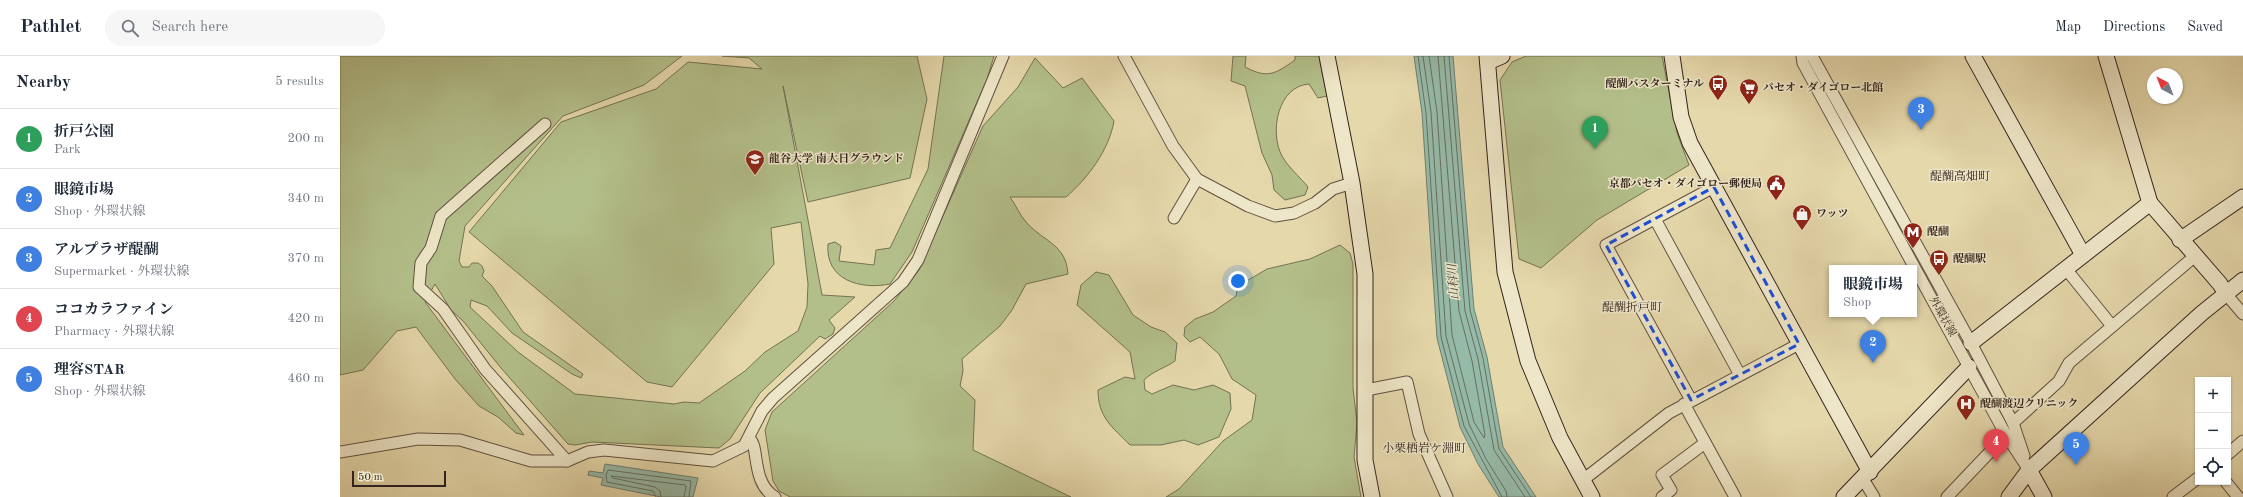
<!DOCTYPE html>
<meta charset="utf-8">
<style>
:root{--surface:#fff;--page:#f6f6f7;--text:#1f2937;--muted:#747a83;--line:#e0e1e3;--accent:#8f2418}
body{margin:0;font-family:"Old Standard TT","Noto Serif JP",serif;background:var(--page);color:var(--text)}
.controls{position:absolute;right:12px;bottom:12px;display:grid;overflow:hidden;border-radius:0px;box-shadow:0 1px 3px #0004}
.controls button{width:36px;height:36px;display:grid;place-items:center;padding:0;border:0;border-bottom:1px solid var(--line);background:var(--surface);color:var(--text);font:20px sans-serif}
.compass{position:absolute;left:1807px;top:12px;width:36px;height:36px;border-radius:50%;background:var(--surface);box-shadow:0 1px 3px #0004;rotate:318deg}
.scale{position:absolute;left:12px;bottom:10px;width:94px;box-sizing:border-box;padding-left:4px;border:2px solid #34241d;border-top:0;font-size:11px;line-height:14px;white-space:nowrap;color:#34241d;-webkit-text-stroke:3px #eee6c8;paint-order:stroke}
.you{position:absolute;left:898px;top:225px;width:14px;height:14px;margin:-10px;border:3px solid #fff;border-radius:50%;background:#1a73e8;box-shadow:0 0 0 6px #1a73e833}
.badge{display:grid;place-items:center;width:26px;height:26px;border-radius:50%;background:var(--accent);color:#fff;font-size:13px;font-weight:700}
.pin{position:absolute;translate:-50% -33px;filter:drop-shadow(0 1px 2px #0008)}
.pin::after{content:'';position:absolute;top:21px;width:14px;height:12px;background:inherit;clip-path:polygon(0 0,100% 0,50% 100%)}
.popup{position:absolute;left:1489px;top:209px;width:88px;height:52px;box-sizing:border-box;display:grid;place-content:center;border-radius:0px;background:var(--surface);filter:drop-shadow(0 1px 3px #0005);font-size:13px;white-space:nowrap;color:var(--muted)}
.popup b{font-size:15px;color:var(--text)}
.popup::after{content:'';position:absolute;left:50%;top:100%;margin-left:-8px;border:8px solid transparent;border-top-color:var(--surface)}
.list{margin:0;padding:0;list-style:none}
h2{display:flex;justify-content:space-between;align-items:center;height:52px;margin:0;padding:0 16px;font-size:17px}
h2 small{font-size:13px;font-weight:400;color:var(--muted)}
.list li{display:grid;grid-template-columns:26px 1fr auto;gap:12px;align-items:center;box-sizing:border-box;height:60px;padding:0 16px;border-top:1px solid var(--line)}
.list b{display:block;font-size:15px;white-space:nowrap}
.list p{margin:0;font-size:13px;white-space:nowrap;color:var(--muted)}
.list em{font-size:13px;font-style:normal;color:var(--muted)}
.icon{flex:none;width:22px;height:22px;fill:none;stroke:currentColor;stroke-width:2;stroke-linecap:round;stroke-linejoin:round}
.map{position:relative;flex:none;width:1903px;height:441px;overflow:hidden}
header{display:flex;align-items:center;gap:24px;box-sizing:border-box;height:56px;padding:0 20px;background:var(--surface);border-bottom:1px solid var(--line)}
header strong{font-size:19px}
nav{display:flex;gap:22px;margin-inline-start:auto;font-size:14px}
.search{width:280px;height:36px;background:var(--page);display:flex;align-items:center;gap:10px;box-sizing:border-box;padding:0 14px;border-radius:22px;color:var(--muted);font-size:15px}
main{display:flex}
aside{flex:1;background:var(--surface)}
.map>svg:first-child{display:block}
.green{fill:#b3bf8a;stroke:#747254}
.water{fill:#96baa8;stroke:#6f7e70}
.lines{fill:none;stroke-linecap:round;stroke-linejoin:round}
.shore{stroke:#656f62;stroke-width:1}
.street-casing{stroke:#605140;stroke-width:13}
.secondary-casing{stroke:#34241d;stroke-width:17}
.street{stroke:#eee6c8;stroke-width:11}
.secondary{stroke:#eee6c8;stroke-width:15}
.marked{fill:none;stroke:#1d4ed8;stroke-width:3;stroke-dasharray:8 5;stroke-linejoin:round}
.labels{text-anchor:middle;dominant-baseline:central;stroke-width:3;stroke-linejoin:round;paint-order:stroke}
.poi-label{font-size:11px;font-weight:bold;fill:#34241d;stroke:#eee6c8;text-anchor:start}
.street-label{font-size:11px;fill:#34241d;stroke:#eee6c8}
.neighbourhood-label{font-size:12px;fill:#34241d;stroke:#eee6c8}
.water-label{font-size:12px;font-style:italic;fill:#4c4a40;stroke:#eee6c8}
</style>
<header>
<strong>Pathlet</strong>
<div class="search"><svg class="icon" aria-label="search" viewBox="0 0 24 24"><circle cx="10" cy="10" r="6"/><path d="M15 15l6 6"/></svg>Search here</div>
<nav><a>Map</a><a>Directions</a><a>Saved</a></nav>
</header>
<main>
<aside>
<h2>Nearby<small>5 results</small></h2>
<ul class="list">
<li><span class="badge" style="background:#2e9e5b">1</span><div><b>折戸公園</b><p>Park</p></div><em>200 m</em></li>
<li><span class="badge" style="background:#3f7fe0">2</span><div><b>眼鏡市場</b><p>Shop · 外環状線</p></div><em>340 m</em></li>
<li><span class="badge" style="background:#3f7fe0">3</span><div><b>アルプラザ醍醐</b><p>Supermarket · 外環状線</p></div><em>370 m</em></li>
<li><span class="badge" style="background:#e0444e">4</span><div><b>ココカラファイン</b><p>Pharmacy · 外環状線</p></div><em>420 m</em></li>
<li><span class="badge" style="background:#3f7fe0">5</span><div><b>理容STAR</b><p>Shop · 外環状線</p></div><em>460 m</em></li>
</ul>
</aside>
<div class="map">
<svg width="1903" height="441" viewBox="0 0 1903 441">
<rect width="100%" height="100%" fill="#e5d8ab"/>
<filter id="stains"><feTurbulence type="fractalNoise" baseFrequency=".005" numOctaves="4"/><feColorMatrix values="0 0 0 0 .2 0 0 0 0 .09 0 0 0 0 .02 0 0 0 .5 -.17"/></filter>
<radialGradient id="worn" r=".72"><stop offset=".6" stop-color="#630" stop-opacity="0"/><stop offset="1" stop-color="#630" stop-opacity=".3"/></radialGradient>
<g class="green">
<path d="M0,0h342l-38,29 -81,31 -98,110 -6,35 3,6h7l3,-4h6l4,3 2,5 -2,5 10,10 31,46 60,42 -2,4 -9,-4 -60,-41 -25,-27 -16,-6 -1,7 48,45 57,42 99,10 10,-2 15,1 46,-32 20,-19 33,-21 9,-24 1,-23 -7,-62 -30,6 3,36 -102,123 -25,-5 -178,-150 92,-110 95,-33 32,-27 74,7 -13,-11 -27,-2h195l10,43 -17,79 -102,24 -25,-116 39,209 33,2 -26,23 6,8 -2,6 -8,5 -5,-3 -60,57 -30,46 -11,9 -127,-6 -17,3 -7,-1 -67,-76 -38,-47 -12,-11 -16,-26 -10,18 99,133 -8,-2 -18,-16 -19,-11 -24,-27 -39,-52 -19,4 -34,39 -23,5z"/>
<path d="M604,0h50l-7,23 -75,173 -22,32c-30,6 -65,-4 -62,-40l7,-2 6,4 -2,15 35,4 2,-15 14,-2 38,-79z"/>
<path d="M893,0h13l-1,11c23,12 30,7 50,-7v-4h24l8,40 -9,2 -9,-14c-31,2 -40,48 -27,72 6,11 18,21 26,31l-3,8 -20,5 -11,-10 -2,-15 -10,-22 -17,-67 -14,-5z"/>
<path d="M1186,0h136l15,77 12,32 -92,55 -56,48 -22,-9 -19,-179 12,-18z"/>
<path d="M695,2l28,30 19,-10 32,43c-5,29 -26,57 -48,76h-56c6,8 10,19 17,26 17,19 39,21 41,51l-42,10 -14,26 -12,16 -38,33 1,12 -3,15 15,14 -2,50 98,47h-281l-11,-6 -6,-10 -8,-51 7,-18 122,-111 25,-31 64,-144 35,-39z"/>
<path d="M1000,189l10,8 3,11v124l4,35 -3,34 7,40h-195l13,-8 44,-48 29,-21 4,-25 -24,-16 -13,-25 -19,-17 -10,5 -6,-6 1,-9 10,-8 18,-7 23,-16 2,-10 29,-17 43,-10z"/>
<path d="M756,216l13,3 24,40 18,12 14,5 12,11 -2,18c-10,7 -22,10 -31,19l1,10 7,4 21,-9 21,5 19,-5 17,8 1,16 -12,28 -21,8 -14,-5 -23,5h-31c-18,-18 -32,-28 -32,-55l27,-13 10,2 -5,-27 -53,-47 4,-20z"/>
</g>
<g class="water">
<path d="M1074,0h39l21,253 13,48 16,90 33,50h-37l-21,-33 -18,-37 -23,-89 -15,-225z"/>
<path d="M265,408l93,14 -5,19h-32l-60,-12 2,-7 -15,-3 1,-4 14,2z"/>
</g>
<g class="lines">
<g class="shore">
<path d="M1078,0l8,57 15,224 23,89 38,71"/>
<path d="M1083,0l8,56 15,224 23,88 17,35 20,32 1,6"/>
<path d="M1089,0l8,56 15,223 22,87 10,16 1,-3 -13,-74 -13,-50 -21,-255"/>
<path d="M1104,0l21,255 13,48 16,91 31,47"/>
<path d="M1109,0l21,254 13,48 16,91 32,48"/>
<path d="M316,441l-3,-6 -46,-9 -1,-7 2,-5 83,11 -2,16"/>
<path d="M321,441l-1,-6 -5,-4 -42,-9 -2,-2 74,9 1,2 -2,10"/>
</g>
<defs>
<g id="street">
<path d="M784,0l49,90 24,33 51,27 27,10 19,-3 21,-10 18,-14 19,-6"/>
<path d="M1462,0l1,7 203,372 23,35"/>
<path d="M1472,0l159,287 42,80 11,33"/>
<path d="M205,68l-104,92 -10,32 -10,15 -2,24 24,22 42,60 82,92 21,-9 16,-2 109,11 31,-15 18,-35 11,-13 130,-116 15,-22 85,-204"/>
<path d="M834,162l23,-39"/>
<path d="M1315,163l85,156"/>
<path d="M1726,213l46,57"/>
<path d="M1886,238l17,20"/>
<path d="M1026,334l41,-8 12,52 28,63"/>
<path d="M1351,344l-85,-155 108,-58"/>
<path d="M1344,348l51,93"/>
<path d="M1673,367l46,-42 10,-18 126,-107"/>
<path d="M409,383c11,5 1,43 26,58"/>
<path d="M0,396l78,-13 42,1 71,21h36"/>
<path d="M1888,398l15,-13"/>
<path d="M1523,423l11,18"/>
<path d="M1243,424l86,-67 130,-69"/>
<path d="M1886,426l12,15"/>
<path d="M1322,441l9,-7 -9,-15 43,-32"/>
<path d="M1607,441l59,-62"/>
<path d="M1833,441l25,-19"/>
</g>
<g id="secondary">
<path d="M987,0l25,127 13,91v186l7,37"/>
<path d="M1147,0l18,216 23,89 32,77 32,59"/>
<path d="M1332,0l9,61 9,26 180,329"/>
<path d="M1633,0l110,199"/>
<path d="M1766,0l44,147 70,81 6,10"/>
<path d="M1148,6l14,-6"/>
<path d="M1840,184l63,-43"/>
<path d="M1631,287l179,-140"/>
<path d="M1689,414l15,27"/>
<path d="M1504,441l125,-130"/>
<path d="M1669,441l20,-27 173,-157 41,-33"/>
</g>
</defs>
<use href="#street" class="street-casing"/>
<use href="#secondary" class="secondary-casing"/>
<use href="#street" class="street"/>
<use href="#secondary" class="secondary"/>
</g>
<path class="marked" d="M1374,131l85,157 -108,56 -85,-155z"/>
<defs>
<symbol id="bus-pin" viewBox="-11 -11 22 30"><path d="M0 17L-7.5 6A9.5 9.5 0 1 1 7.5 6Z" fill="#8f2418" stroke="#eee6c8"/><path d="M-5-6H5V4H4V6H2V4H-2V6H-4V4H-5ZM-3.5-4V0h7V-4ZM-3.5 1.2v1.5H-2V1.2ZM2 1.2v1.5H3.5V1.2Z" fill="#fff"/></symbol>
<symbol id="supermarket-pin" viewBox="-11 -11 22 30"><path d="M0 17L-7.5 6A9.5 9.5 0 1 1 7.5 6Z" fill="#8f2418" stroke="#eee6c8"/><path d="M-6-5.5h2.5l.6 2H6L4.5 2H-2.5L-4.4-4H-6ZM-1.5 3.2a1.3 1.3 0 1 0 .1 0ZM3 3.2a1.3 1.3 0 1 0 .1 0Z" fill="#fff"/></symbol>
<symbol id="university-pin" viewBox="-11 -11 22 30"><path d="M0 17L-7.5 6A9.5 9.5 0 1 1 7.5 6Z" fill="#8f2418" stroke="#eee6c8"/><path d="M0-5L7-2L0 1L-7-2ZM-4 1L0 2.5L4 1V4Q0 6-4 4Z" fill="#fff"/></symbol>
<symbol id="civic-pin" viewBox="-11 -11 22 30"><path d="M0 17L-7.5 6A9.5 9.5 0 1 1 7.5 6Z" fill="#8f2418" stroke="#eee6c8"/><path d="M-.6-6.5H3V-4.5H.6V-3L4-1V1h2V6H-6V1h2V-1L-.6-3ZM-1.2 2.5V6h2.4V2.5Z" fill="#fff"/></symbol>
<symbol id="shop-pin" viewBox="-11 -11 22 30"><path d="M0 17L-7.5 6A9.5 9.5 0 1 1 7.5 6Z" fill="#8f2418" stroke="#eee6c8"/><path d="M-5-2.5h2.3a2.7 3.5 0 0 1 5.4 0H5L5.5 6h-11ZM-1.5-2.5h3a1.5 2.3 0 0 0-3 0Z" fill="#fff"/></symbol>
<symbol id="metro-pin" viewBox="-11 -11 22 30"><path d="M0 17L-7.5 6A9.5 9.5 0 1 1 7.5 6Z" fill="#8f2418" stroke="#eee6c8"/><path d="M-5.5 5V-5H-3L0 0L3-5H5.5V5H3V-.5L0 4L-3-.5V5Z" fill="#fff"/></symbol>
<symbol id="hospital-pin" viewBox="-11 -11 22 30"><path d="M0 17L-7.5 6A9.5 9.5 0 1 1 7.5 6Z" fill="#8f2418" stroke="#eee6c8"/><path d="M-5-5h3v3.5h4V-5h3V5h-3V1.5h-4V5h-3Z" fill="#fff"/></symbol>
</defs>
<g fill-rule="evenodd">
<use href="#bus-pin" x="1367" y="17" width="22" height="30"/>
<use href="#supermarket-pin" x="1398" y="21" width="22" height="30"/>
<use href="#university-pin" x="404" y="92" width="22" height="30"/>
<use href="#civic-pin" x="1425" y="117" width="22" height="30"/>
<use href="#shop-pin" x="1451" y="147" width="22" height="30"/>
<use href="#metro-pin" x="1562" y="165" width="22" height="30"/>
<use href="#bus-pin" x="1588" y="192" width="22" height="30"/>
<use href="#hospital-pin" x="1615" y="337" width="22" height="30"/>
</g>
<g class="labels">
<g class="poi-label">
<text x="1364" y="28" text-anchor="end">醍醐バスターミナル</text>
<text x="1423" y="32">パセオ・ダイゴロー北館</text>
<text x="429" y="103">龍谷大学 南大日グラウンド</text>
<text x="1422" y="128" text-anchor="end">京都パセオ・ダイゴロー郵便局</text>
<text x="1476" y="158">ワッツ</text>
<text x="1587" y="176">醍醐</text>
<text x="1613" y="203">醍醐駅</text>
<text x="1640" y="348">醍醐渡辺クリニック</text>
</g>
<g class="street-label">
<text transform="translate(1602 261) rotate(61)">外環状線</text>
</g>
<g class="neighbourhood-label">
<text x="1620" y="121">醍醐高畑町</text>
<text x="1292" y="252">醍醐折戸町</text>
<text x="1084" y="393">小栗栖岩ケ淵町</text>
</g>
<g class="water-label">
<text transform="translate(1114 226) rotate(-94)">山科川</text>
</g>
</g>
<rect width="100%" height="100%" filter="url(#stains)"/>
<rect width="100%" height="100%" fill="url(#worn)"/>
</svg>
<div class="controls">
<button>+</button>
<button>−</button>
<button><svg class="icon" aria-label="locate" viewBox="0 0 24 24"><circle cx="12" cy="12" r="6"/><path d="M12 2v4M12 18v4M2 12h4M18 12h4"/></svg></button>
</div>
<svg class="compass" viewBox="-18 -18 36 36"><path d="M0-13l5 13h-10z" fill="#e53935"/><path d="M0 13l5-13h-10z" fill="#747a83"/></svg>
<div class="scale">50 m</div>
<div class="you"></div>
<div class="pin badge" style="left:1255px;top:93px;background:#2e9e5b">1</div>
<div class="pin badge" style="left:1533px;top:307px;background:#3f7fe0">2</div>
<div class="popup"><b>眼鏡市場</b>Shop</div>
<div class="pin badge" style="left:1581px;top:74px;background:#3f7fe0">3</div>
<div class="pin badge" style="left:1656px;top:406px;background:#e0444e">4</div>
<div class="pin badge" style="left:1736px;top:409px;background:#3f7fe0">5</div>
</div>
</main>
